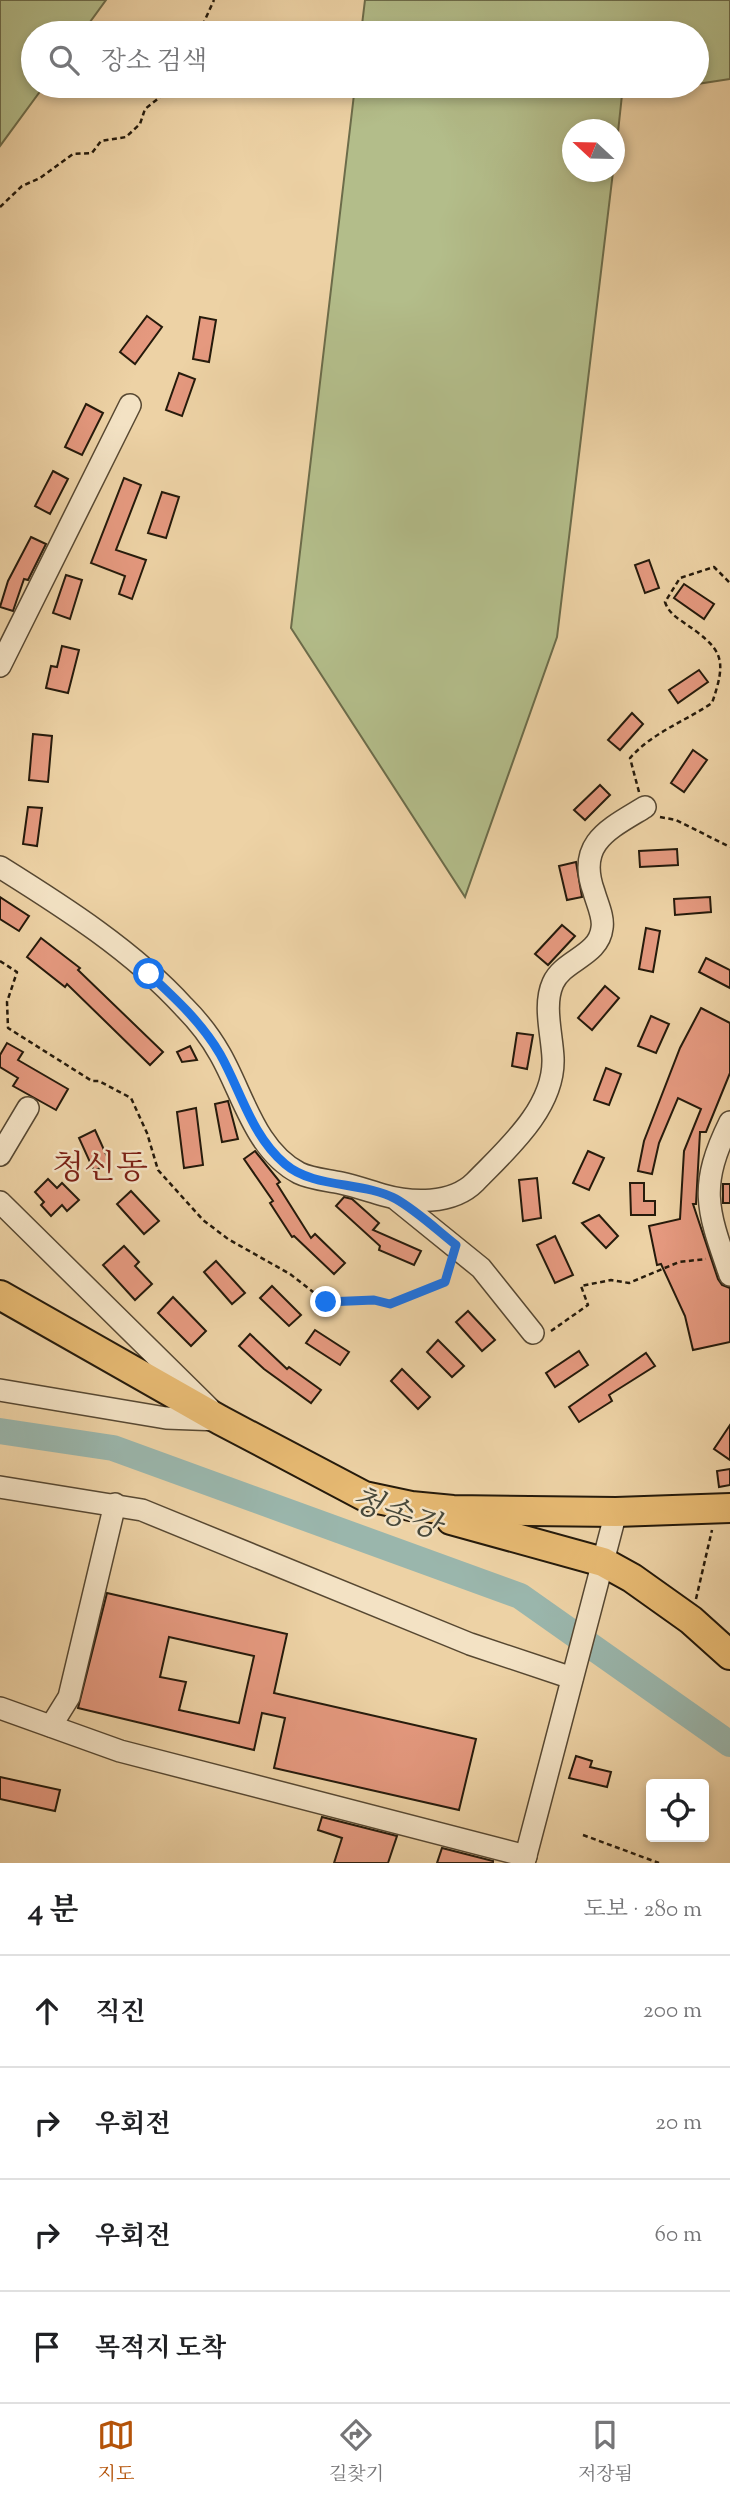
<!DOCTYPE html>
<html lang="ko">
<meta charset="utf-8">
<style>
:root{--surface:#fff;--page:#f2f2f2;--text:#202124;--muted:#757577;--line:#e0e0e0;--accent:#b45309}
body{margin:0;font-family:"Sorts Mill Goudy","Noto Serif KR",serif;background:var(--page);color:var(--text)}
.controls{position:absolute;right:21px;bottom:21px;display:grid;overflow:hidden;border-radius:7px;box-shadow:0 4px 10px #0003}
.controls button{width:63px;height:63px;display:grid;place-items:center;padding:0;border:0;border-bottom:2px solid var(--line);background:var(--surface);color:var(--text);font:35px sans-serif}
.compass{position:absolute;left:562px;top:119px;width:63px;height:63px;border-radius:50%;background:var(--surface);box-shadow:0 4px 10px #0003;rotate:292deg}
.stop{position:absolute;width:21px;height:21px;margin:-16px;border:5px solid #1a73e8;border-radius:50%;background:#fff}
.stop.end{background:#1a73e8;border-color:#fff;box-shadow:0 2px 7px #0008}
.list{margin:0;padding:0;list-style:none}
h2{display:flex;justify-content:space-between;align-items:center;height:91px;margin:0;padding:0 28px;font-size:30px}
h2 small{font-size:23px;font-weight:400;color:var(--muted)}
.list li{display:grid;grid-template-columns:46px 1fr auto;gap:21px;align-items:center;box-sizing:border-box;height:112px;padding:0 28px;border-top:2px solid var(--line)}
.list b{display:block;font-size:26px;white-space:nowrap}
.list em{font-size:23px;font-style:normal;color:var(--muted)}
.icon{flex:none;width:38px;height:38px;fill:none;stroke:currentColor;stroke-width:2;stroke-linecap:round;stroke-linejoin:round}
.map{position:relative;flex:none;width:730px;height:1863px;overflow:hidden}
.search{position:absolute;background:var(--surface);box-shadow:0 4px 10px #0003;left:21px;right:21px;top:21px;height:77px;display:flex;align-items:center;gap:18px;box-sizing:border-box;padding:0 24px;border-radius:38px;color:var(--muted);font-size:26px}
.sheet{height:539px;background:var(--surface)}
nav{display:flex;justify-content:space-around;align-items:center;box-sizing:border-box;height:98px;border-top:2px solid var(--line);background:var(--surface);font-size:19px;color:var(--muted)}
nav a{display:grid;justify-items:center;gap:4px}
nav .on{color:var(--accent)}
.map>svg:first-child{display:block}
.green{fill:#b3bd8a;stroke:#6c6c4a;stroke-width:2}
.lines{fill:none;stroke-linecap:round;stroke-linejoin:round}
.river{stroke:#9ab6ac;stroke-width:26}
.building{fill:#e5997f;stroke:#251a0b;stroke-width:2;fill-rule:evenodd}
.minor-casing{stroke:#574832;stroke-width:24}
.major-casing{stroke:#251a0b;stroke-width:32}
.path{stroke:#251a0b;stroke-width:2.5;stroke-dasharray:5 3.5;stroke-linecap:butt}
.minor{stroke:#f3e2c4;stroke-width:21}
.major{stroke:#e6b972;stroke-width:28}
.route{stroke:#1a73e8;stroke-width:9}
.labels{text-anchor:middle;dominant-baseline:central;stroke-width:5;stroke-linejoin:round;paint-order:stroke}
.water-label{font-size:32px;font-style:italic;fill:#48493b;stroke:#f3e2c4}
.quarter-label{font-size:33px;fill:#7a1f14;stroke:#f3e2c4}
</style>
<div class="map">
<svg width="730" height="1863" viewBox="0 0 730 1863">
<rect width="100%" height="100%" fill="#edd2a5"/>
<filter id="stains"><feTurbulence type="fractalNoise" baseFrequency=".00286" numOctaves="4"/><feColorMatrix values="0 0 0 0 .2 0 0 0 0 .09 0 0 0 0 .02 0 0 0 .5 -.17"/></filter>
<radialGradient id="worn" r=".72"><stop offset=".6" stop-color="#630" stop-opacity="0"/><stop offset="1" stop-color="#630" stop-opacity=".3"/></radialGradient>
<g class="green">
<path d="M0,0h106l-24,33h-49v53h11l-44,60z"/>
<path d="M365,0h365v79l-33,5v-51h-336z"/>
<path d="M355,86h328l-61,9 -7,65 -1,-30h-42v42h41l-56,465 -92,260 -174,-269z"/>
</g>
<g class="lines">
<path class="river" d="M0,1431l113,17 407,148 210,148"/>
</g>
<g class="building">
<path d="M147,316l15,11 -27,37 -15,-12z"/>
<path d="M200,317l16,3 -7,42 -16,-3z"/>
<path d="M179,373l16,6 -13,37 -16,-6z"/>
<path d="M86,404l17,9 -21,42 -17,-8z"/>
<path d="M53,471l15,8 -18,35 -15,-8z"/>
<path d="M124,478l17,7 -25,65 30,10 -14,39 -13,-5 6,-18 -34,-13z"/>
<path d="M162,492l17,5 -13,41 -18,-5z"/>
<path d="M31,537l15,7 -18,36 -4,-1 -11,32 -13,-4 8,-26z"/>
<path d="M649,560l10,28 -14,5 -10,-28z"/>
<path d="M66,575l16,5 -12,39 -17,-6z"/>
<path d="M684,584l30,20 -10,15 -30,-21z"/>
<path d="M62,646l17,4 -11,43 -22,-5 5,-22 6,1z"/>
<path d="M699,670l9,12 -30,21 -9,-13z"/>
<path d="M632,713l11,11 -23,26 -12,-10z"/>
<path d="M33,734l19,2 -4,46 -19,-2z"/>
<path d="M693,750l14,10 -23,32 -13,-9z"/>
<path d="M600,785l10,10 -25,25 -11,-10z"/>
<path d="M28,807l14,1 -5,38 -14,-2z"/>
<path d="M677,849l1,16 -38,2 -1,-16z"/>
<path d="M576,862l6,35 -15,3 -8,-34z"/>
<path d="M0,897l29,19 -10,15 -19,-12z"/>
<path d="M710,897l1,15 -36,3 -1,-16z"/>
<path d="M562,925l13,11 -27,29 -13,-11z"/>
<path d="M646,928l14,3 -7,41 -14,-3z"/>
<path d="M41,938l39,30 -2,2 85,82 -13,13 -83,-81 -2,3 -38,-30z"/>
<path d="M706,958l24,12v18l-31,-16z"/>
<path d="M605,986l14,12 -27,32 -14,-12z"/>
<path d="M701,1008l29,15v50l-24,59h-6l-4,72h-3l25,75 4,6 8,3v54l-37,8 -8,-34 -24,-52 -4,1 -8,-39 31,-7 4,-68 17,-42 -23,-11 -19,45 -7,31 -14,-3 6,-30 36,-93z"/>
<path d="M651,1016l18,8 -13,29 -18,-7z"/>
<path d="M517,1033l16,2 -6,34 -15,-3z"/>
<path d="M7,1043l16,9 -5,8 50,29 -12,21 -43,-24 5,-8 -18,-11v-12z"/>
<path d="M190,1046l7,14 -15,2 -5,-10z"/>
<path d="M606,1068l15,6 -12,31 -15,-5z"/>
<path d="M228,1101l10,38 -16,3 -7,-38z"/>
<path d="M196,1108l7,57 -19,3 -7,-56z"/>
<path d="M95,1130l15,33 -16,8 -15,-33z"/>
<path d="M255,1151l25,31 -3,2 34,54 4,-4 30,29 -11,11 -40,-38 -2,1 -22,-34 3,-2 -29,-42z"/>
<path d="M588,1151l16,7 -15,32 -16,-7z"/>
<path d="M537,1178l4,40 -18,3 -4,-41z"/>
<path d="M48,1179l9,9 5,-5 17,17 -12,11 -5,-6 -11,11 -10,-11 3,-3 -9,-10z"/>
<path d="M630,1183h14v18h11v14h-24z"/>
<rect x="723" y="1184" width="7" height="19"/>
<path d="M131,1191l28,30 -15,13 -27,-30z"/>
<path d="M344,1197l8,2 27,24 -6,7 48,21 -7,14 -35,-15 1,-4 -44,-40z"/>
<path d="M599,1215l19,21 -12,12 -24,-25z"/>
<path d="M555,1236l18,39 -18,8 -18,-38z"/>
<path d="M124,1246l15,16 -4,4 17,18 -17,16 -32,-35z"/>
<path d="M216,1261l29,32 -13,11 -28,-32z"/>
<path d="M272,1286l29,29 -12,11 -29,-28z"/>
<path d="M173,1297l33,34 -15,15 -33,-33z"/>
<path d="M468,1311l27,29 -13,11 -26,-29z"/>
<path d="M315,1330l34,22 -9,13 -34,-22z"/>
<path d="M250,1334l37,35 2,-2 32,23 -10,13 -47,-34 -25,-23z"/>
<path d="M438,1340l26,26 -12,11 -25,-25z"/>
<path d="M579,1351l9,14 -33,22 -9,-14z"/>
<path d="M646,1353l9,13 -46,29 3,6 -33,21 -10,-15z"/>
<path d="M402,1369l28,28 -12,12 -27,-28z"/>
<path d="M730,1425v35l-16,-11z"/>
<path d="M730,1469v16l-11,2 -2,-16z"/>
<path d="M107,1593l180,41 -13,59 202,46 -17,71 -185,-42 11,-50 -23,-5 -8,37 -176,-42zM169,1637l85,19 -15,67 -60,-13 7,-28 -26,-5z"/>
<path d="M576,1756l16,5 -2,6 21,5 -4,15 -38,-9z"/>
<path d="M0,1777l60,13 -5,21 -55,-12z"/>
<path d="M322,1817l75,19 -9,27h-54l8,-25 -24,-8z"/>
<path d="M442,1848l51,13v2h-56z"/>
</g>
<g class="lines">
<defs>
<g id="minor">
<path d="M0,666l130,-261"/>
<path d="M0,867c64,40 133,84 184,140 13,13 27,31 36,47 23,40 35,96 79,119 12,6 29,7 42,10 14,3 28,8 42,12 28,8 69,10 92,-13 31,-32 80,-74 78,-124 -1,-24 -10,-53 0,-75 10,-23 46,-27 49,-55 2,-11 -5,-25 -8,-36 -18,-49 15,-63 51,-85"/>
<path d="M730,1122c-32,65 -23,87 0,153"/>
<path d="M0,1155l28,-47"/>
<path d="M397,1200l84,68 52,65"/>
<path d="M0,1202l209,206"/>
<path d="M0,1390l166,28 54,2"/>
<path d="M0,1487l142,23 328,134 102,34"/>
<path d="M0,1708l120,43 406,105"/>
<path d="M51,1726l18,-29 46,-193"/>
<path d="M524,1863l92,-351"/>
</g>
<g id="major">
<path d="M0,1295l220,125 144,76 47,10 42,4 163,2 114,-4"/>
<path d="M451,1520l152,42 29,16 59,42 39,35"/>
</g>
</defs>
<use href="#minor" class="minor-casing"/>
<use href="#major" class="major-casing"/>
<g class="path">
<path d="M199,33l15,-33"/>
<path d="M0,207l22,-21 18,-8 33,-24 19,-1 9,-12 25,-4 14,-13 5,-15 19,-15 3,-8"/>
<path d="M639,792l-9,-34c23,-26 54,-36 82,-55 16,-46 10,-54 -29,-81 -8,-5 -15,-11 -18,-20l15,-24 34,-11 16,16"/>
<path d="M660,817l16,3 54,27"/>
<path d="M0,961l17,11 -10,30 1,26 84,53h7l32,17 16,35 11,37 45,50 25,19 62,35 36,28 48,-2 16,4 55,-23 6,-16"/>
<path d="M551,1331l37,-26 -7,-19 30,-6 18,3 50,-21 27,-3"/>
<path d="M696,1599l16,-69"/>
<path d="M583,1835l76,28"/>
</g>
<use href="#minor" class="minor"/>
<use href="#major" class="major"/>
</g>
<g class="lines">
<path class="route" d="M149,974c26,24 53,49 71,80 21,37 31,81 65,110 29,25 78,17 111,35 21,12 41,31 60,46l-11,37 -55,22 -16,-4 -48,2"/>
</g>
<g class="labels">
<g class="water-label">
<text transform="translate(395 1515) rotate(20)">청송강</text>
</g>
<g class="quarter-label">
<text x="100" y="1170">청신동</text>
</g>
</g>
<rect width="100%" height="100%" filter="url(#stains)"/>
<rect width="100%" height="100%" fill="url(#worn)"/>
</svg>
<div class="controls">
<button><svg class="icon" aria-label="locate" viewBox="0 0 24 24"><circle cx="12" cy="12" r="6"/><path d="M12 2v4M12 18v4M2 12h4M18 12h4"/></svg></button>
</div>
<svg class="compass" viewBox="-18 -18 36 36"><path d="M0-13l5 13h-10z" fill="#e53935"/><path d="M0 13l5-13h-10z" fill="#757577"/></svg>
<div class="stop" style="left:149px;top:974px"></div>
<div class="stop end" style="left:326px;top:1302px"></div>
<div class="search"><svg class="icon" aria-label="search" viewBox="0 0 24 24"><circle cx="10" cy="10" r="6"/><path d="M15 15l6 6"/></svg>장소 검색</div>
</div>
<section class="sheet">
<h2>4 분<small>도보 · 280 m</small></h2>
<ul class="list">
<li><svg class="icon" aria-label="ahead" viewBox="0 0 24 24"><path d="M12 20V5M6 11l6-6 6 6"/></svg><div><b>직진</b></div><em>200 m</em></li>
<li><svg class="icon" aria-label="right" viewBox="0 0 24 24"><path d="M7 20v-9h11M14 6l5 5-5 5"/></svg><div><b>우회전</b></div><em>20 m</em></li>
<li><svg class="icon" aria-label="right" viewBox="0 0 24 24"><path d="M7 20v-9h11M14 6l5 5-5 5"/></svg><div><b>우회전</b></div><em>60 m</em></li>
<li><svg class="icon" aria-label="arrive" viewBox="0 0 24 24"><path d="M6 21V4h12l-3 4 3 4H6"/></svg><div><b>목적지 도착</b></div></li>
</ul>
</section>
<nav>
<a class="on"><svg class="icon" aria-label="map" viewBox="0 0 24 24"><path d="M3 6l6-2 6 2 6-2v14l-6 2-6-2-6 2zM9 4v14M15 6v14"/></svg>지도</a>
<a><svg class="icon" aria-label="directions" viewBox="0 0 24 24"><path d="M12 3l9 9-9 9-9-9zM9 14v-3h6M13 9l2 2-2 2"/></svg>길찾기</a>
<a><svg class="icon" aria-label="saved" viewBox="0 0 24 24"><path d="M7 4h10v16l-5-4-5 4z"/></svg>저장됨</a>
</nav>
